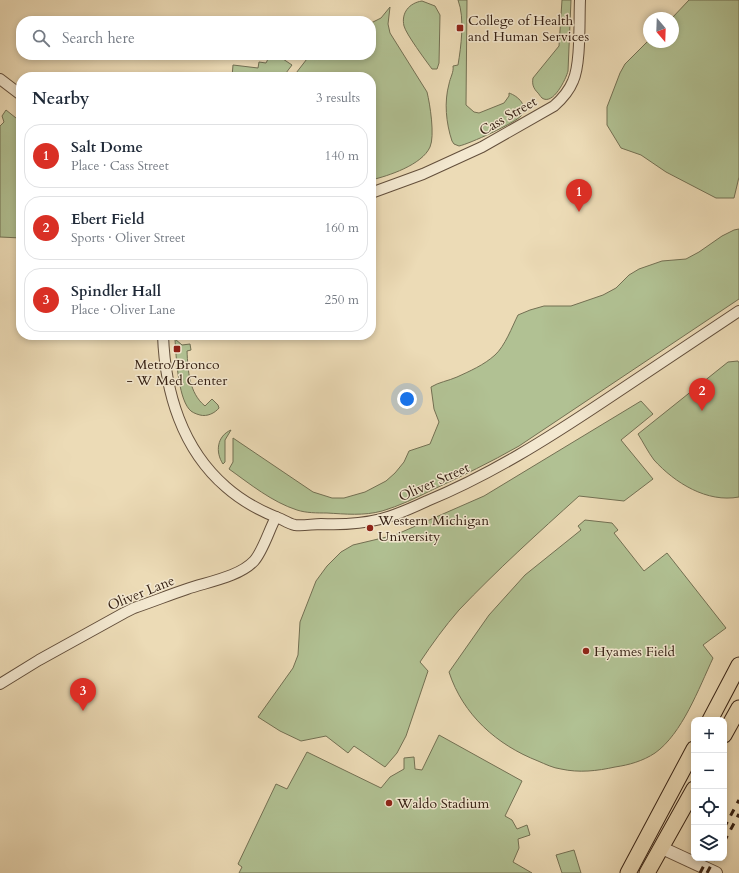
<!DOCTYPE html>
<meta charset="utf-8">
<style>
:root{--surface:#fff;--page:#f6f6f7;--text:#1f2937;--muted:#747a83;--line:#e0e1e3;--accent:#d93025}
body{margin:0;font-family:Cardo,serif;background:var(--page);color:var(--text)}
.controls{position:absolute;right:12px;bottom:12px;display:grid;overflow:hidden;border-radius:8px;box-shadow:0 2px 6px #0003}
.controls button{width:36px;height:36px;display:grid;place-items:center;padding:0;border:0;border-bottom:1px solid var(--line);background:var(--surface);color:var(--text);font:20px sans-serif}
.compass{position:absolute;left:643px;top:12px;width:36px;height:36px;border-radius:50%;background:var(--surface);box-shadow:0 2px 6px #0003;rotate:161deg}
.you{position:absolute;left:407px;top:399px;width:14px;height:14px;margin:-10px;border:3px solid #fff;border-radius:50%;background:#1a73e8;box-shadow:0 0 0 6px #1a73e833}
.badge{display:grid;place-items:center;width:26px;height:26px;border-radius:50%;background:var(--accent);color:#fff;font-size:13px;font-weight:700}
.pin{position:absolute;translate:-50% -33px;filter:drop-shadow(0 1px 2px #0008)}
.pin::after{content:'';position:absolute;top:21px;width:14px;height:12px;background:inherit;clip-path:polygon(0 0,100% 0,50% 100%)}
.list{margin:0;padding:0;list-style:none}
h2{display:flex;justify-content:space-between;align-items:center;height:52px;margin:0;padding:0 16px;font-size:17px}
h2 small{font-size:13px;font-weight:400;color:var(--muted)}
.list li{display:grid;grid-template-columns:26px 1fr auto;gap:12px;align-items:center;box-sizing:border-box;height:64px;margin:0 8px 8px;padding:0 8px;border:1px solid var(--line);border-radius:16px}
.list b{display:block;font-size:15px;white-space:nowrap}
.list p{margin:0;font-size:13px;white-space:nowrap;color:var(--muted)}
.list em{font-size:13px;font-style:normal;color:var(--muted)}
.icon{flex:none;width:22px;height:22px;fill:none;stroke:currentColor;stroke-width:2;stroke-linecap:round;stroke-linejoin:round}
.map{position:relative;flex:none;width:739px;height:873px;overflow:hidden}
.search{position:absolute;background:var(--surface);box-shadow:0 2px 6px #0003;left:16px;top:16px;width:360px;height:44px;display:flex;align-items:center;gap:10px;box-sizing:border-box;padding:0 14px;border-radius:16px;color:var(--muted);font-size:15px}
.panel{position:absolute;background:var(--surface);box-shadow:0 2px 6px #0003;left:16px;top:72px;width:360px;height:268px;border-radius:16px}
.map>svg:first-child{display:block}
.green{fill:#b1c193;stroke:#737053}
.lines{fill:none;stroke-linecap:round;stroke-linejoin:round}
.minor-casing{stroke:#634f3c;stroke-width:12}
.tertiary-casing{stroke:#634f3c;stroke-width:14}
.primary-casing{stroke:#352013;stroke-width:17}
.minor{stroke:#f3e8d0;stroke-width:10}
.tertiary{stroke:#f3e8d0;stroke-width:12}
.primary{stroke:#ecdbb6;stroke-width:15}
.rail{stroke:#352013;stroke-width:3;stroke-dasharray:7 7;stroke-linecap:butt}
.poi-dot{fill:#8f2418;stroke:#f3e8d0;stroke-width:1.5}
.labels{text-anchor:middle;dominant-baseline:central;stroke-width:3;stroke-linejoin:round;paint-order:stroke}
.poi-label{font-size:14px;fill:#352013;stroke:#f3e8d0;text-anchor:start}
.street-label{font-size:14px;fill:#352013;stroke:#f3e8d0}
</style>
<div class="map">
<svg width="739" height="873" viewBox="0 0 739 873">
<rect width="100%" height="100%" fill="#ecdbb6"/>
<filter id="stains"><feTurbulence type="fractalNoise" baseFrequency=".005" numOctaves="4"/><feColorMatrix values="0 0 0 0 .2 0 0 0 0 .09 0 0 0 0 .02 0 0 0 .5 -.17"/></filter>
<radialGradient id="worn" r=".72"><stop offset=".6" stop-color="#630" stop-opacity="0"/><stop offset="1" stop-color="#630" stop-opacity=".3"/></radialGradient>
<g class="green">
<path d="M458,0h9l-1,105 8,7 5,1 25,-10 5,-7v-3c9,3 20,13 12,23 -6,7 -52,28 -62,30l-5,-2 -2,-3c-6,-18 -8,-39 -3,-57 1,-6 5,-12 4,-18l5,-1c3,-18 7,-47 0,-65z"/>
<path d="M562,0h9l-3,71c-2,8 -15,35 -26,27 -2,-2 -3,-4 -4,-5 -5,-5 -6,-9 -5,-15l26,-32z"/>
<path d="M689,0h50v177l-5,21h-18l-50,-26 -25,-17 -20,-7 -14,-23v-18l13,-34 5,-9 24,-24v2h24l-1,-24z"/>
<path d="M422,1l13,5 5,9 -1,48 -2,6h-5c-6,-8 -26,-35 -28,-43 -3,-13 5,-23 18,-25z"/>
<path d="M390,7l-2,17 2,9 37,59c3,12 8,44 3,55 -8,18 -42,29 -59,33v-103h-78l17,-22h61v-32l10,-5z"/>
<path d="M274,55h3l15,10 -9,12h-51l1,-12 25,3 1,-6 7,1 3,-6z"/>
<path d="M6,110l15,12v116l-21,-1v-111l4,-4 -2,-6z"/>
<path d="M739,229v70l-220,147c-28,16 -57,30 -87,44 -16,8 -33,16 -50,21 -18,5 -37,3 -55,2 -10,0 -21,0 -30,-3 -25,-8 -47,-26 -68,-41l4,-7v-24l80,54 19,6h12l21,-6 21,-11 9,-8 9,-11 5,-11 21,-7 9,-22 -5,-13 -3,-22c8,-5 17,-6 26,-10 13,-6 27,-12 38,-22 10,-9 17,-28 23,-40l12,-5 14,-4h27l32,-11 13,-7 13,-13 10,-6 23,-8 24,-2 13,-7 23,-16 12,-6z"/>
<path d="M175,339l7,6 8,-1 1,6 -4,1c1,20 2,42 18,55l7,-7 6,6 1,3c-4,5 -12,9 -19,7 -4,-1 -9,-3 -11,-6 -11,-13 -13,-53 -14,-70z"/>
<path d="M738,361l1,2v134c-32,6 -64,-14 -85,-37 -6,-8 -11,-18 -16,-26l90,-72z"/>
<path d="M641,401l12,13 -32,26 32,39 -29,22 -45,-5c-41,37 -82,74 -120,114 -14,16 -27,34 -39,52l8,9 -22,65 -9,17 -12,14 -31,-21 -6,7 -22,-17 -25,5 -21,-10 -22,-14 35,-49 5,-13 2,-33 16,-41 11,-15 14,-14 12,-7 42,-10 89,-39z"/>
<path d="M231,430l-6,10v22l-2,2c-8,-12 -6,-28 8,-34z"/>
<path d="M585,520l27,3 6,7 -4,3 30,38 23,-18 59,75 -23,17 10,13c-14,30 -31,76 -58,95 -12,8 -26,12 -40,14 -18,4 -36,6 -54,2 -8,-1 -16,-5 -23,-8 -41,-16 -75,-46 -89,-89l40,-57 36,-40 56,-45 -3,-4z"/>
<path d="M439,735l83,46 -17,35 7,4 5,9 10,-4 3,10 -12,4 1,9 -6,14 19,11h-293l3,-6 -4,-3 38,-80 11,5 20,-37 74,36 9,-11 14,-8v-11l10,-1 1,12 7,1z"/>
<path d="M574,850l7,23h-19l-6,-18z"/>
</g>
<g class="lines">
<defs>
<g id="minor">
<path d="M0,79l21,16"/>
<path d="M371,193l52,-19 59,-27 72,-41c8,-7 15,-15 19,-25 8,-17 6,-61 7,-81"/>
<path d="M163,335c2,57 19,114 63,152 17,15 34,24 55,32 4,2 9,5 14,6 8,1 18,-1 26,-1 22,1 40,0 60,-5 16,-4 31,-11 46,-18 63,-26 120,-62 177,-100 45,-30 90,-60 135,-90"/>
<path d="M0,684l39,-24 85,-47 10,-5c18,-6 35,-13 53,-19 20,-7 52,-12 67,-28 9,-10 15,-31 22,-44"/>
</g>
<path id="tertiary" d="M662,848l54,25"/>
<g id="primary">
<path d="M710,720l29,-55"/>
<path d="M724,735l15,-27"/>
<path d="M628,873l66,-124"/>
<path d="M647,873l47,-84"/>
</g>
</defs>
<use href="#minor" class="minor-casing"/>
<use href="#tertiary" class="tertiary-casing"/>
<use href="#primary" class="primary-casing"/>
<use href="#minor" class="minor"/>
<use href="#tertiary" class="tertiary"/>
<use href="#primary" class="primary"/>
<g class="rail">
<path d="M724,828l15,-28"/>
<path d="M724,842l15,-28"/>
<path d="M700,873l8,-15"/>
<path d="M707,873l8,-15"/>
</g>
</g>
<g class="poi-dot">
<rect x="456" y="24" width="8" height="8" rx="2"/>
<rect x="173" y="345" width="8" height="8" rx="2"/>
<circle cx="370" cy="528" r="4"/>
<circle cx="586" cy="651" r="4"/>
<circle cx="389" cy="803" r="4"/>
</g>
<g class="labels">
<g class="poi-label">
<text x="468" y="20">College of Health<tspan x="468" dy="16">and Human Services</tspan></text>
<text x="177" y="364" text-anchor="middle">Metro/Bronco<tspan x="177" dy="16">- W Med Center</tspan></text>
<text x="378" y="520">Western Michigan<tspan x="378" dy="16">University</tspan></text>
<text x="594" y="651">Hyames Field</text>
<text x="397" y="803">Waldo Stadium</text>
</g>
<g class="street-label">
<text transform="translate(508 116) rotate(-30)">Cass Street</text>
<text transform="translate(434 482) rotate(-24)">Oliver Street</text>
<text transform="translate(141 593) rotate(-22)">Oliver Lane</text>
</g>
</g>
<rect width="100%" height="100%" filter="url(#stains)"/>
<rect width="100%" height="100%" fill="url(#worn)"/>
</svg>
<div class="controls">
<button>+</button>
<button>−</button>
<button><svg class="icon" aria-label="locate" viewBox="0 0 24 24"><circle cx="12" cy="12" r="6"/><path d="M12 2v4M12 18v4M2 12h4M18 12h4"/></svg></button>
<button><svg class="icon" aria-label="layers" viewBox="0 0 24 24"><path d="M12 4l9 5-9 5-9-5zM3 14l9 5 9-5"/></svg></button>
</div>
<svg class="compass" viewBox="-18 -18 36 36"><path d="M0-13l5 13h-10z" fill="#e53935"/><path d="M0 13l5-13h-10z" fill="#747a83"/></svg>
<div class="you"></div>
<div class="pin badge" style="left:579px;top:212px">1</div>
<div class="pin badge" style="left:702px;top:411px">2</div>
<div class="pin badge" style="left:83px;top:711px">3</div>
<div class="search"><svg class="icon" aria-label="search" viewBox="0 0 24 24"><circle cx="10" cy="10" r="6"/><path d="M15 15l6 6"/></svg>Search here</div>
<section class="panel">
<h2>Nearby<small>3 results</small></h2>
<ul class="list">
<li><span class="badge">1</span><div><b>Salt Dome</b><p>Place · Cass Street</p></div><em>140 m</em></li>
<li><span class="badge">2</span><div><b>Ebert Field</b><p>Sports · Oliver Street</p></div><em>160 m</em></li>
<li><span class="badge">3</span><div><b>Spindler Hall</b><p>Place · Oliver Lane</p></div><em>250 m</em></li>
</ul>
</section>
</div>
